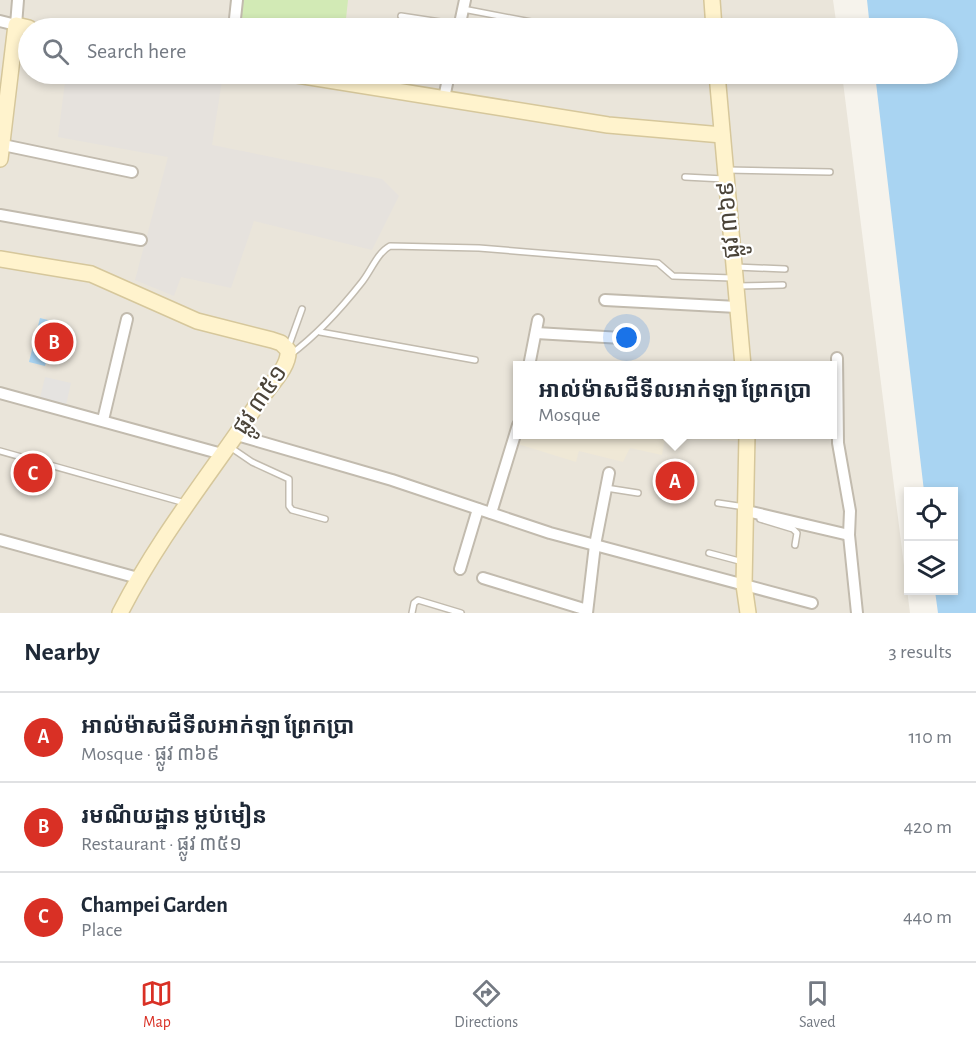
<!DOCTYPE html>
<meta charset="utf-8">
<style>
:root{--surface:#fff;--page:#f2f2f3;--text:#1f2937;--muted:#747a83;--line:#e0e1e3;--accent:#d93025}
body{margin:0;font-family:"Alegreya Sans","Noto Sans Khmer",sans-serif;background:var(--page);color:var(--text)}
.controls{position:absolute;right:18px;bottom:18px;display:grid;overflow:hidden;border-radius:0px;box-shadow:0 3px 9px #0003}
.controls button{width:54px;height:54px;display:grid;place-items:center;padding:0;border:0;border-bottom:2px solid var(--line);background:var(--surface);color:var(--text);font:30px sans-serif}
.you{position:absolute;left:627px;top:338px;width:21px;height:21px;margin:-15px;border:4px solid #fff;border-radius:50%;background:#1a73e8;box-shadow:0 0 0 9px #1a73e833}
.badge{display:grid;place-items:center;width:39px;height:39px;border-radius:50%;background:var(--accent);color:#fff;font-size:20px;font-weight:700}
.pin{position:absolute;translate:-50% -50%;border:3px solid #fff;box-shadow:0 2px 6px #0006}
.popup{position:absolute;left:513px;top:361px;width:324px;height:78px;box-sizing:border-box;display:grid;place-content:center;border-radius:0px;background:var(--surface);filter:drop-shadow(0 2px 4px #0005);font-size:20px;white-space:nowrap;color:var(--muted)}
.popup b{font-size:22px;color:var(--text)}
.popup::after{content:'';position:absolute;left:50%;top:100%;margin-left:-12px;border:12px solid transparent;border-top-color:var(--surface)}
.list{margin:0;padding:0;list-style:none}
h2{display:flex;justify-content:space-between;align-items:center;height:78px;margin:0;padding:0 24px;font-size:26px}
h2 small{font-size:20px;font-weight:400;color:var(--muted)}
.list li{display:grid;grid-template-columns:39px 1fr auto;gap:18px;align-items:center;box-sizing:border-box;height:90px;padding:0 24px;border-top:2px solid var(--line)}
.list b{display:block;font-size:22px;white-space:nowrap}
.list p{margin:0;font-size:20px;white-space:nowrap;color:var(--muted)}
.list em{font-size:20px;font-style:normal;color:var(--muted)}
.icon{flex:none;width:33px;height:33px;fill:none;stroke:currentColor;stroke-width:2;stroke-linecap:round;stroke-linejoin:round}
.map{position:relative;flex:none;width:976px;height:613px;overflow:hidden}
.search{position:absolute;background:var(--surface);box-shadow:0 3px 9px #0003;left:18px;right:18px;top:18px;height:66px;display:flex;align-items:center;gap:15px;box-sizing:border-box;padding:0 21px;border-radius:33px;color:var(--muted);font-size:22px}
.sheet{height:348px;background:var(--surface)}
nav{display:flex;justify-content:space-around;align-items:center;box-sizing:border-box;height:84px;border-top:2px solid var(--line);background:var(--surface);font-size:16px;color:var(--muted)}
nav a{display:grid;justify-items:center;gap:3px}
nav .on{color:var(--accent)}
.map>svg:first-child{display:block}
.residential{fill:#eae5da;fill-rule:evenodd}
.industrial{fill:#e6e2dd}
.education{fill:#efe8d6}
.green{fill:#d2eab5}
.parking{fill:#e5e3e0}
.water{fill:#a9d4f2}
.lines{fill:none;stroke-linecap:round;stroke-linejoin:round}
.lane-casing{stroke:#c2bbae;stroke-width:8}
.street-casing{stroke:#c2bbae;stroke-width:14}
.secondary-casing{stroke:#d6c79b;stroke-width:18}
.lane{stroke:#fff;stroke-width:5}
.street{stroke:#fff;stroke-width:10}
.secondary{stroke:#fff3cd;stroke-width:15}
.labels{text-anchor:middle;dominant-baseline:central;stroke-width:4.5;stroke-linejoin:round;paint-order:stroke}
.street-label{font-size:24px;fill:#4b4439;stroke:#fff}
</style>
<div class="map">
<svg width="976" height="613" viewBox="0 0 976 613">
<rect width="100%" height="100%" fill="#f6f3ec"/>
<path class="residential" d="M0,0h833l4,28h-809v46h814l68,539h-910zM518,366h314v68h-314z"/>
<path class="industrial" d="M66,74h157l-11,71 170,34 17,17 -27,54 -118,-29 -23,67 -50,-11 -7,19 -39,-16 33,-123 -110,-20z"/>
<path class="education" d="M520,434h218l1,7 -74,-3 -3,17 -32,-7 -7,14 -44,-11 -3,11 -58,-18z"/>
<path class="green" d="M241,0h107l-3,28h-107z"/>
<path class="parking" d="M45,377l26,6 -5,22 -26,-7z"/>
<g class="water">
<path d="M867,0h109v613h-38l-3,-22 19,-1v-99h-30l-49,-417h73v-46h-78z"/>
<path d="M40,318l16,4 -11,44 -16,-4z"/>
</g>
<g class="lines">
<defs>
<g id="lane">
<path d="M463,9l89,17"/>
<path d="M401,16l59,9"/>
<path d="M727,170l103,2"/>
<path d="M685,177l39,2"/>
<path d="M736,267l49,2"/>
<path d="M737,286l46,-1"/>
<path d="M320,332l155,28"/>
<path d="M288,348l14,-39"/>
<path d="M290,355c28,-21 50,-45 72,-73 9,-11 15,-29 28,-36l89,2 179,15 15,13 59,2"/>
<path d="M230,447l22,15 37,17v27l3,4 33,9"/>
<path d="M0,451l185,52"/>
<path d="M606,488l32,5"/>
<path d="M718,503l27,4"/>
<path d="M760,519l33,10 4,4 -2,12"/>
<path d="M709,553l34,9"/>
<path d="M412,613l2,-10 4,-3 43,13"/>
</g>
<g id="street">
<path d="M0,21l16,4 2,-25"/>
<path d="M234,28l3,-28"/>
<path d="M459,28l6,-28"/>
<path d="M444,98l5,-24"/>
<path d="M3,145l129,27"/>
<path d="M0,215l141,25"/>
<path d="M605,300l132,7"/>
<path d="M536,333l86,5"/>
<path d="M837,358l1,85 12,68 -1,24 8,78"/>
<path d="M529,366l9,-46"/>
<path d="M0,393l222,61"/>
<path d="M103,420l24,-101"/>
<path d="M237,435l155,45 158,53 262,70"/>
<path d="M747,511l102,24"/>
<path d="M491,513l27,-88"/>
<path d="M0,540l138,38"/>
<path d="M460,569l18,-60"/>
<path d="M483,578l104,32"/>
<path d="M587,613l8,-68 14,-72"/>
</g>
<g id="secondary">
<path d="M712,0l2,28"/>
<path d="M291,74l317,51 114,10"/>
<path d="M717,74l26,292"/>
<path d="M0,159l16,-134 13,3"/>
<path d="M0,259l91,15 106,47 75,19 9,3 7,7c2,16 -17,34 -26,47 -49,74 -101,136 -142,216"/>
<path d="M747,434l-3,151 4,28"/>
</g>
</defs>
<use href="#lane" class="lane-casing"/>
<use href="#street" class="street-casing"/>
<use href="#secondary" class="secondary-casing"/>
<use href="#lane" class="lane"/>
<use href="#street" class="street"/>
<use href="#secondary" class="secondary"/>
</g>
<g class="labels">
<g class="street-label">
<text transform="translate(729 220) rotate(-95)">ផ្លូវ ៣៦៩</text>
<text transform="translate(260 400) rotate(-56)">ផ្លូវ ៣៥១</text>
</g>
</g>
</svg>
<div class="controls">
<button><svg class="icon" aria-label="locate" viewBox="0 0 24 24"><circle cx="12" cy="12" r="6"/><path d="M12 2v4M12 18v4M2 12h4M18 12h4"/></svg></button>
<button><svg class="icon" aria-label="layers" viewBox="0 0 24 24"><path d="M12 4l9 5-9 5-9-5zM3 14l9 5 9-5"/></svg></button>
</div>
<div class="you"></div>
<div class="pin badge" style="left:675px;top:481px">A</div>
<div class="popup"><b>អាល់ម៉ាសជីទីលអាក់ឡា ព្រែកប្រា</b>Mosque</div>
<div class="pin badge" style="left:54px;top:342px">B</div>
<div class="pin badge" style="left:33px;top:473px">C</div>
<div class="search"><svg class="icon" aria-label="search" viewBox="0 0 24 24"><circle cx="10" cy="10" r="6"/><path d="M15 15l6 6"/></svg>Search here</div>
</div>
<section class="sheet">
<h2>Nearby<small>3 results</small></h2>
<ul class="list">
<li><span class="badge">A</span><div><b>អាល់ម៉ាសជីទីលអាក់ឡា ព្រែកប្រា</b><p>Mosque · ផ្លូវ ៣៦៩</p></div><em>110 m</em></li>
<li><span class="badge">B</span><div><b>រមណីយដ្ឋាន ម្លប់មៀន</b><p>Restaurant · ផ្លូវ ៣៥១</p></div><em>420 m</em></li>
<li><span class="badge">C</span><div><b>Champei Garden</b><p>Place</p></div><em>440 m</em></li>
</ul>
</section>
<nav>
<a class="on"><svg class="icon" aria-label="map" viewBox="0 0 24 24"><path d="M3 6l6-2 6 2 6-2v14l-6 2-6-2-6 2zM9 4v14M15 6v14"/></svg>Map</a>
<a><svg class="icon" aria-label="directions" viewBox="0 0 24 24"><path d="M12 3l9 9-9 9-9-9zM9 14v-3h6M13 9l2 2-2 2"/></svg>Directions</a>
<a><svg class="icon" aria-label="saved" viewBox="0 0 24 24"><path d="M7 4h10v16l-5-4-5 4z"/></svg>Saved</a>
</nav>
